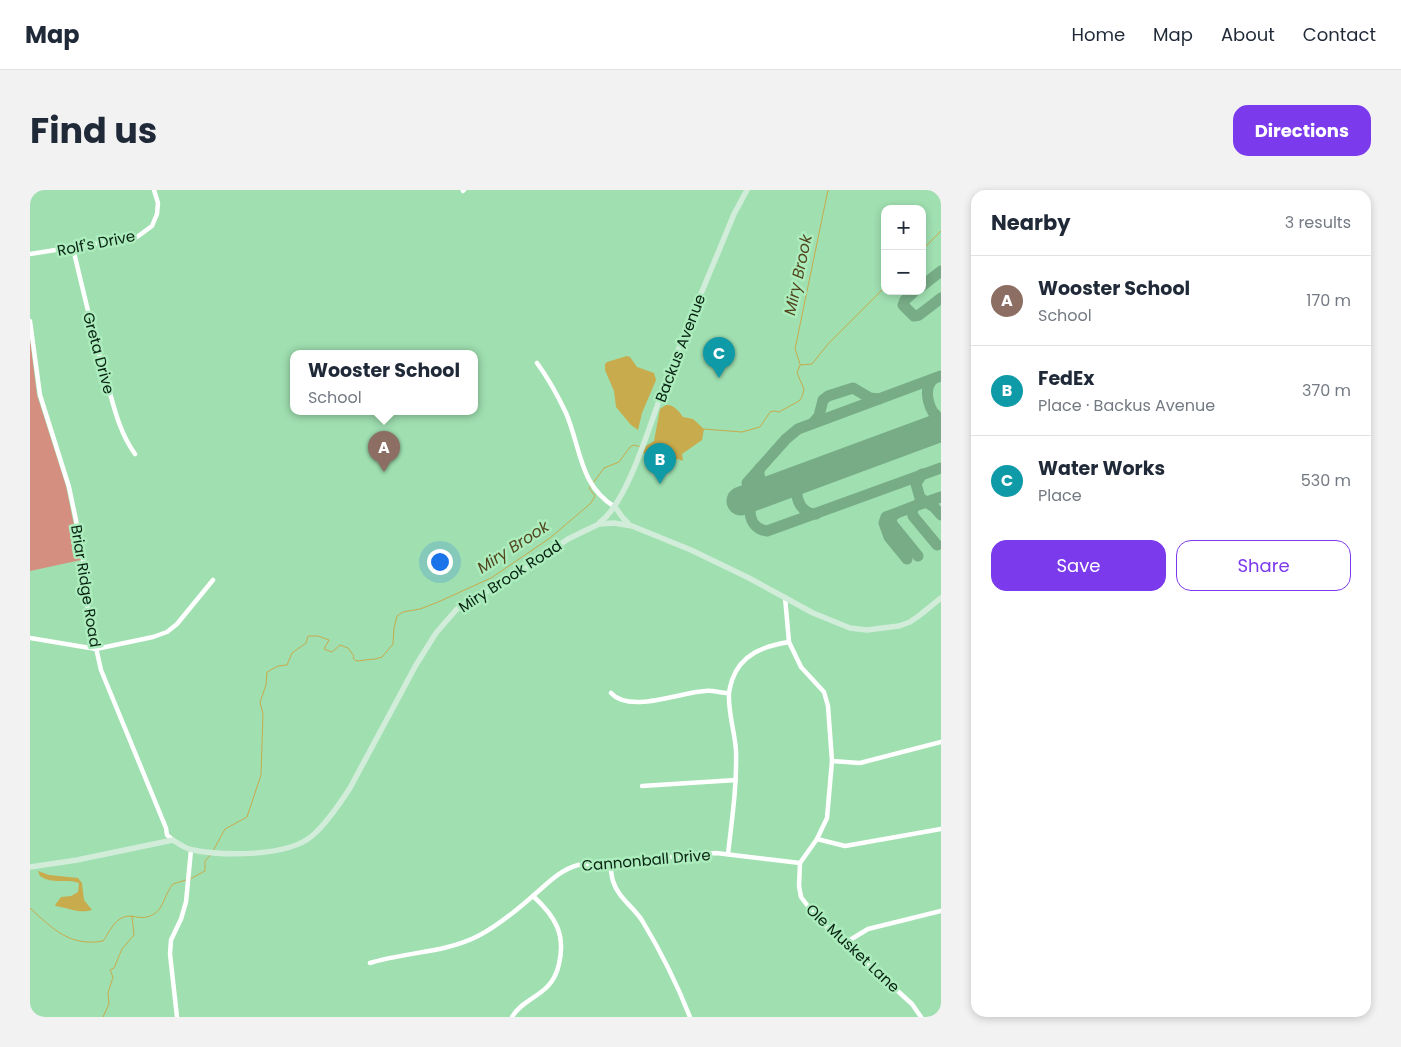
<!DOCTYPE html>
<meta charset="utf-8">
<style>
:root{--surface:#fff;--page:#f2f2f3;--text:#1f2937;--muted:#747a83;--line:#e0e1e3;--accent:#7c3aed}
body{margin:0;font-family:Poppins,sans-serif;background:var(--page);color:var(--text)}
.controls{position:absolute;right:15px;top:15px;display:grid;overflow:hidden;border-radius:10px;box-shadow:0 2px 8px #0003}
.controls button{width:45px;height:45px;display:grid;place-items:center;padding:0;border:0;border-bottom:1px solid var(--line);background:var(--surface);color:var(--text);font:25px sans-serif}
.you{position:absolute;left:409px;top:371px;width:18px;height:18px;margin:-12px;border:4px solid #fff;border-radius:50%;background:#1a73e8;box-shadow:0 0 0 8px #1a73e833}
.badge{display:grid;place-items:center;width:32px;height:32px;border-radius:50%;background:var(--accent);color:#fff;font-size:16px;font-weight:700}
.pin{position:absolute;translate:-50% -41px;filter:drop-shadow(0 1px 2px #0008)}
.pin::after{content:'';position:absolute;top:26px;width:18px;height:15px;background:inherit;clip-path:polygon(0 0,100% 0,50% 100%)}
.popup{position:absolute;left:260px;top:160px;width:188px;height:65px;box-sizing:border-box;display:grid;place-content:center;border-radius:10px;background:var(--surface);filter:drop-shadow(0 1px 4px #0005);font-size:16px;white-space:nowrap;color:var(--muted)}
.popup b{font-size:19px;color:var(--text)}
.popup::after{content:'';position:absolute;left:50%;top:100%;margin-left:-10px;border:10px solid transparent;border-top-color:var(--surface)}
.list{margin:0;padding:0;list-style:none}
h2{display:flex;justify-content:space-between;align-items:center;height:65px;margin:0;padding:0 20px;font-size:21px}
h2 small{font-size:16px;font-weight:400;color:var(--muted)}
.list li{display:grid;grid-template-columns:32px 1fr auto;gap:15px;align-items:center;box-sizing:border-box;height:90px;padding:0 20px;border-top:1px solid var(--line)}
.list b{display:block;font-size:19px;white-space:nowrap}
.list p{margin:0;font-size:16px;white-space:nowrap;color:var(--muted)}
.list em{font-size:16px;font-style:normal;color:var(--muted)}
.actions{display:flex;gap:10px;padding:15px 20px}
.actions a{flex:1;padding:11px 0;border:1px solid var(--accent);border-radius:15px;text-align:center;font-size:18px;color:var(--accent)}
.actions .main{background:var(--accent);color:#fff}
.map{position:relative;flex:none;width:911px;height:827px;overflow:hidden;border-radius:15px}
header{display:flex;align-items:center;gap:30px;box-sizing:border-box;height:70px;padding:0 25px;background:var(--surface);border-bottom:1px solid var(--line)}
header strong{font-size:24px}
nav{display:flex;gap:28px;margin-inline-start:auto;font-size:18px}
.intro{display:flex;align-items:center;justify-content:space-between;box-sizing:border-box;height:120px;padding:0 30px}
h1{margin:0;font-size:35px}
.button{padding:12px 22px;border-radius:15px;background:var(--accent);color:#fff;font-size:18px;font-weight:700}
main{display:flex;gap:30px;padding:0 30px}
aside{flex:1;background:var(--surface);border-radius:15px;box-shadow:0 2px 8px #0003}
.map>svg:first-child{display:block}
.green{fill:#d58f80}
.water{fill:#c8ab4c}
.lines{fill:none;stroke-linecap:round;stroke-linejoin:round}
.stream{stroke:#c8ab4c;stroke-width:1}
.taxiway{stroke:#77ac86;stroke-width:11}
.runway{stroke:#77ac86;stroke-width:29}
.street{stroke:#fff;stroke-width:4.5}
.secondary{stroke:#d1edda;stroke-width:5.5}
.labels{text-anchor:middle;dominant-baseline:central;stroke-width:5;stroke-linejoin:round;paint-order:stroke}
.street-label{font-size:15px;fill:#072111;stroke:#acecbd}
.water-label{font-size:16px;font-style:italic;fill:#52461e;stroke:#acecbd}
</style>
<header>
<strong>Map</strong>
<nav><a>Home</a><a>Map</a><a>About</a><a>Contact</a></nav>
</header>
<div class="intro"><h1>Find us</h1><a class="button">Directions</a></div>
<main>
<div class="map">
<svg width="911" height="827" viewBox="0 0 911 827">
<rect width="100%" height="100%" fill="#9fdfb0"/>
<path class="green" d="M0,149l7,56 29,91 15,74 -51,11z"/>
<g class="water">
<path d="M597,166l3,1 7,10 17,6 2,7 -14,33 -4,17 -7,-5 -15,-18 -2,-16 -9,-21v-6l2,-2z"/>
<path d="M636,215c7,-1 13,6 17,12l10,2 11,10 -2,11 -20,14 1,7 -5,-2 -10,3 -14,1 -11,-11 3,-6 8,-5 6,-32z"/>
<path d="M8,681l11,4 29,3 4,5 2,17 8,10c-13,4 -23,-2 -36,-4l-1,-1 6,-8 10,-1 7,-4 1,-9c-13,-5 -26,2 -39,-7z"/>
</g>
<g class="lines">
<g class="stream">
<path d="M892,60l19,-19"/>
<path d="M770,174l-5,-15 33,-159"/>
<path d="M674,239l38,3 18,-5 10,-15 4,-1 5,1 20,-11 3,-4 2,-8 -7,-16 3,-8 12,-1 16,-20 57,-57"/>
<path d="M563,293l11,-15 15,-6 11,-15 4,-2 7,2"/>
<path d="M183,661l12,-22 22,-12 14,-42 2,-61 -3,-12 6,-17 1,-13 11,-6 9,-1 5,-12 14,-10 2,-7h10l11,4 -5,9 8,3 8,-7 8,3 6,8 -1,2 3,3 19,-2 7,-2 11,-13 1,-16 3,-12 6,-4 17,-3 18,-7 53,-24 59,-40 41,-35 4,-7 -6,-8 2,-2"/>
<path d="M160,689l15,-8v-10l6,-7"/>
<path d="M0,718c23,21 40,39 73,33 5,-7 10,-18 17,-22 11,-8 20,4 34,-5 10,-6 11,-21 19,-30l13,-4"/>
<path d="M73,827l6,-13 -1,-11 5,-16 -3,-7 4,-2 8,-19 12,-14 -2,-19"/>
</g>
<g class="taxiway">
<path d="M892,96l19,-15"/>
<path d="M885,101l-10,9 -2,5 11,11 5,-1 22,-17"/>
<path d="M903,189c-11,11 -4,33 8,42"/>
<path d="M783,233l6,-7 4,-16 5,-4 25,-8 17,10 9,1"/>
<path d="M897,242l7,-9 1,-9"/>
<path d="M897,242l9,1 5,3"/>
<path d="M730,278c-5,14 8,19 19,19"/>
<path d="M892,284l-6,10 4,14 14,9 7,8"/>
<path d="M776,287l-9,10c-2,13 5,27 19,27"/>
<path d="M717,293l39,-44 12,-10 143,-53"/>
<path d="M727,305c-12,12 -8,34 10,36l174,-63"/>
<path d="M865,324l-4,4 1,6 26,32"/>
<path d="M907,355l-24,-29 -1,-5 3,-5 26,-9"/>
<path d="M877,369l-18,-22 -5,-14 2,-6 29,-11"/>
</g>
<path class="runway" d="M711,311l200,-74"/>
<g class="street">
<path d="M433,1l1,-1"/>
<path d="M43,58c10,43 20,85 32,127 8,28 13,55 30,79"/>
<path d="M0,64l107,-17 15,-11 5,-12 1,-11 -4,-13"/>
<path d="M0,131l10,74 29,92 13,62 6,63 13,58 65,158 1,7 6,5"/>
<path d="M507,173c11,15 21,33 29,50 15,35 13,72 49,94"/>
<path d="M755,407l4,45 12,25 23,25 4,14 4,55 28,2 81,-21"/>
<path d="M0,448l66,11 57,-12 14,-5 10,-8 36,-44"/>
<path d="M581,503c19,21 70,-1 94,-2 8,-1 16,2 23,2"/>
<path d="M802,571l-5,57 -10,21 -17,24 -1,23 2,11 16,21 95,86 9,13"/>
<path d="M612,596l94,-6"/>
<path d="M787,649l28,7 96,-17"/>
<path d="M698,664c4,-35 9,-68 8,-103 -1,-19 -8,-38 -7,-57 0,-4 2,-10 3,-14 9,-26 32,-34 57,-38"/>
<path d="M580,672c1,6 1,13 3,19 5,17 22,27 30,41 18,30 34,62 47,95"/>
<path d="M815,753l23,-14 73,-18"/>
<path d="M340,773c35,-11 75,-10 108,-27 20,-10 39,-26 56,-41 14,-12 26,-25 44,-30l138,-12 84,10"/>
<path d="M147,827l-7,-63 1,-14 10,-21 5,-17 5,-52"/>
<path d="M482,827c7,-13 24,-19 35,-30 6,-6 10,-14 12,-23 7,-30 -4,-48 -26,-68"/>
</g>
<g class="secondary">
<path d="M585,317l8,11 5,5"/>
<path d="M570,332c29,-20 54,-111 68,-146 21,-55 44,-108 66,-162l13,-24"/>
<path d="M0,677l47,-7 96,-20c6,4 13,9 20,10 31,6 94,7 119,-14 15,-13 27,-31 38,-48l66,-123 20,-32 20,-23 14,-10 39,-20 59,-41 31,-15 15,-1 18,3 59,24 58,28 64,35 37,15 17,2 32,-4 11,-4 10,-7 21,-17"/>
</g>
</g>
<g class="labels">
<g class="street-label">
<text transform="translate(66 53) rotate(-11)">Rolf's Drive</text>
<text transform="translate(650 158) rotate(-69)">Backus Avenue</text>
<text transform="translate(69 163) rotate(75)">Greta Drive</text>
<text transform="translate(480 386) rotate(-33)">Miry Brook Road</text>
<text transform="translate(56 396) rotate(81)">Briar Ridge Road</text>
<text transform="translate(616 670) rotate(-5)">Cannonball Drive</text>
<text transform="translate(823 758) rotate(43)">Ole Musket Lane</text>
</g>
<g class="water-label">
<text transform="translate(768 85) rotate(-78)">Miry Brook</text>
<text transform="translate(483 357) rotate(-33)">Miry Brook</text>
</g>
</g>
</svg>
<div class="controls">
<button>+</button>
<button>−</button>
</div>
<div class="you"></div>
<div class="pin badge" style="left:354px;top:282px;background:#8d6e63">A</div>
<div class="popup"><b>Wooster School</b>School</div>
<div class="pin badge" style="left:630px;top:294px;background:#0f9aa8">B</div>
<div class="pin badge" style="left:689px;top:188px;background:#0f9aa8">C</div>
</div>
<aside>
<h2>Nearby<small>3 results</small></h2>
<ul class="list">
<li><span class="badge" style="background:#8d6e63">A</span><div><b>Wooster School</b><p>School</p></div><em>170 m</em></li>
<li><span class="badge" style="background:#0f9aa8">B</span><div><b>FedEx</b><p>Place · Backus Avenue</p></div><em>370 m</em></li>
<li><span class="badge" style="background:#0f9aa8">C</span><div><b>Water Works</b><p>Place</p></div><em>530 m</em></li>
</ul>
<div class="actions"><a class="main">Save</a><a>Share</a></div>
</aside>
</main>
